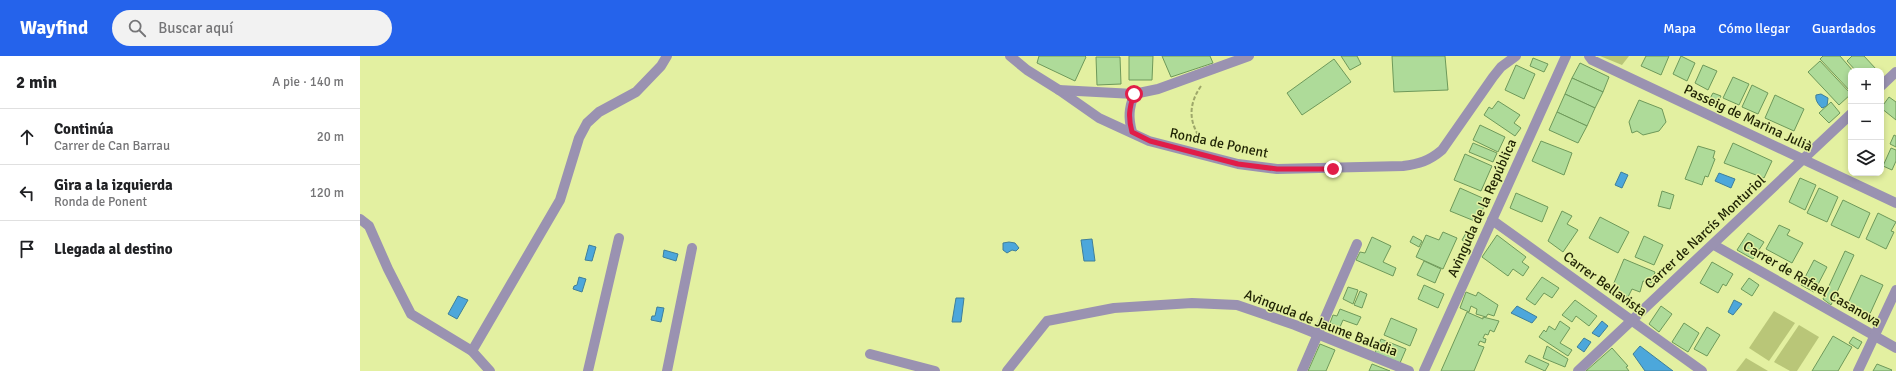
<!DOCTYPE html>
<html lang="es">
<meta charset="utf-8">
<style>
:root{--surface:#fff;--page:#f2f2f2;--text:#202124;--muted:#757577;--line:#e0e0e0;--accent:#2563eb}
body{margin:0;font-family:Signika,sans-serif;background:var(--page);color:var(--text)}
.controls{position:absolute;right:12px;top:12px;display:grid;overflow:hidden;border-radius:8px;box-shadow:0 2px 6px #0003}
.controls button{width:36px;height:36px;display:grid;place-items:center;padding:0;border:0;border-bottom:1px solid var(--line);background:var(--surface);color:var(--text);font:20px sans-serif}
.stop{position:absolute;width:12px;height:12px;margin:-9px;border:3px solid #e11d48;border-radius:50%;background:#fff}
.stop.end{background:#e11d48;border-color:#fff;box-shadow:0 1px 4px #0008}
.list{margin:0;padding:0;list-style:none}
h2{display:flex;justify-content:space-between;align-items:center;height:52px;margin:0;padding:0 16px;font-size:17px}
h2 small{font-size:13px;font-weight:400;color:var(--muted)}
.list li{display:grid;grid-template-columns:26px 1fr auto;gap:12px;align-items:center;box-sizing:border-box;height:56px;padding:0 16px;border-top:1px solid var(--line)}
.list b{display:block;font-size:15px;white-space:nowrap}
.list p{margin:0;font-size:13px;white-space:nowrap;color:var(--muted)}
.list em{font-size:13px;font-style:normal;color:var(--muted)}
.icon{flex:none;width:22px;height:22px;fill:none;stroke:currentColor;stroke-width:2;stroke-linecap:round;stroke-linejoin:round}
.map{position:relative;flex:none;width:1536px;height:315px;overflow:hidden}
header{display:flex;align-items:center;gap:24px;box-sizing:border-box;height:56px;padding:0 20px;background:var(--accent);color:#fff}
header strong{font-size:19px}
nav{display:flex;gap:22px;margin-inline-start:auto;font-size:14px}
.search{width:280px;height:36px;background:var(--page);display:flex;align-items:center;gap:10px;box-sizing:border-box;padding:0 14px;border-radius:22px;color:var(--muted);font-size:15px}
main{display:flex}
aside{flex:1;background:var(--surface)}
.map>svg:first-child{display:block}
.green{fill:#b9c678}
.water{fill:#4ca7db;stroke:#3e7f9a}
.building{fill:#aedb99;stroke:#6e995a}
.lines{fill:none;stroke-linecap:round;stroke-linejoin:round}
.path{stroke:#9ea86a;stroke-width:2;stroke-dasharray:4 2;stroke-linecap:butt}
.minor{stroke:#9a92b1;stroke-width:10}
.route{stroke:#e11d48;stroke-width:5}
.labels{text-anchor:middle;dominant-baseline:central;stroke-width:3;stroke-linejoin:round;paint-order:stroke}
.street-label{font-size:14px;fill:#1f2304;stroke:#e3f0a1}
</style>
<header>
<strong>Wayfind</strong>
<div class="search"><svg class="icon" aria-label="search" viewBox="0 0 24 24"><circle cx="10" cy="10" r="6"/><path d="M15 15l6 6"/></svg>Buscar aquí</div>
<nav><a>Mapa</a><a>Cómo llegar</a><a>Guardados</a></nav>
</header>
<main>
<aside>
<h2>2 min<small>A pie · 140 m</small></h2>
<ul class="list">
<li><svg class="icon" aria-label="ahead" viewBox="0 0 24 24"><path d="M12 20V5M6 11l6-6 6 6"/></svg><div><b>Continúa</b><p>Carrer de Can Barrau</p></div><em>20 m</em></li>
<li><svg class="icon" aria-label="left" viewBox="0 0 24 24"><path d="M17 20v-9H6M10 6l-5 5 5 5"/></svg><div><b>Gira a la izquierda</b><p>Ronda de Ponent</p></div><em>120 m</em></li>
<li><svg class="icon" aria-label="arrive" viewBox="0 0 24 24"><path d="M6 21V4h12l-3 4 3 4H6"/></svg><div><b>Llegada al destino</b></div></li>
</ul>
</aside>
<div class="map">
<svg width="1536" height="315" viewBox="0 0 1536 315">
<rect width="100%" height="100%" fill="#e3f0a1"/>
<g class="green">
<path d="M1240,0h29l-7,9z"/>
<path d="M1414,255l21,12 -26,38 -20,-13z"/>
<path d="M1439,269l20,12 -22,34h-7l-16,-9z"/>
<path d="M1386,302l22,13h-32z"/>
</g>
<g class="water">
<path d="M1461,38l7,4 -1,8 -5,2c-4,-4 -7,-8 -6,-13z"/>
<path d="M1261,116l7,3 -6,13 -7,-3z"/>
<path d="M1359,117l16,6 -4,9 -16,-7z"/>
<path d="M732,183l3,22h-11l-3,-21z"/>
<path d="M649,186l6,1 4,5 -3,3 -4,-1 -5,3 -4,-3v-7z"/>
<path d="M229,189l7,2 -4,14 -7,-1z"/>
<path d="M304,194l14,4 -2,7 -13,-4z"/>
<path d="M219,221l7,2 -4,13 -9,-3 1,-3 3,-1z"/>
<path d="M98,240l10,4 -11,19 -9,-5z"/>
<path d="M596,242h8l-3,24h-9z"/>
<path d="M1374,244l8,4 -9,11 -5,-3z"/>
<path d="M1157,250l20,11 -5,6 -21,-10z"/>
<path d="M297,251l7,1 -3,14 -10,-2 1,-4h3z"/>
<path d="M1242,265l6,5 -9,11 -7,-4z"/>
<path d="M1224,282l7,4 -7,10 -7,-5z"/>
<path d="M1280,290l33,25h-28l-12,-17z"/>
</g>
<g class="building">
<path d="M679,0h46l1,1 -11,24 -38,-18z"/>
<path d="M769,0h24l-1,24h-23z"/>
<path d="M802,0h48l3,7 -42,14z"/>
<path d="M981,0h16l4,8 -11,6z"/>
<path d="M1032,0h53l3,34 -54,2z"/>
<path d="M1286,0h23l-8,19 -20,-9z"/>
<path d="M1321,0l14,7 -8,18 -14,-7z"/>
<path d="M1463,0h17l13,15h-2v21l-31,-33z"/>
<path d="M1492,0h12l12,13 -2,2h-18l-9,-10z"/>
<path d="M736,1h24l1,27 -24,1z"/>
<path d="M1173,2l15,6 -4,8 -14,-6z"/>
<path d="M974,3l17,23 -49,33 -15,-22z"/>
<path d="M1460,5l31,33 -12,11 -31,-33z"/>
<path d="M1220,7l29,14 -6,15 -31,-14z"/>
<path d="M1156,9l19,9 -11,25 -19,-9z"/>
<path d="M1343,9l14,6 -9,19 -13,-7z"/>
<path d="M1373,21l16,7 -10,21 -16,-7z"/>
<path d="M1212,22l31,14 -8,16 -30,-14z"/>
<path d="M1392,29l16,8 -10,21 -16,-7z"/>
<path d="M1353,37l8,3 -4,8 -8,-4z"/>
<path d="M1205,38l30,14 -8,18 -30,-14z"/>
<path d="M1415,39l29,14 -10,22 -29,-13z"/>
<path d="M1529,41l7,5v18l-15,-12z"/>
<path d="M1279,44l23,9 4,13 -7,9 -16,4 -6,-4 -5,2 -3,-11z"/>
<path d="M1138,45l22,14 -6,8 7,5 -6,8 -31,-21 5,-8 3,2z"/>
<path d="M1471,46l9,11 -11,10 -10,-10z"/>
<path d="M1197,56l30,14 -9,17 -29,-13z"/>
<path d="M1120,69l25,12 -7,15 -25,-12z"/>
<path d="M1534,79l2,1v11l-6,-3z"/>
<path d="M1181,85l31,12 -8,22 -32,-14z"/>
<path d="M1113,87l24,10 -4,9 -24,-10z"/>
<path d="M1373,87l39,18 -8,17 -40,-15z"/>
<path d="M1338,90l17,5 -2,7 2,1 -7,18 -3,-1 -3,9 -17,-6z"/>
<path d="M1531,92l5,2v11l-4,9 -9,-4z"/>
<path d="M1105,98l27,12 -11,25 -27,-11z"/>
<path d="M1440,122l16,7 -11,25 -16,-8z"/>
<path d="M1100,132l27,12 -10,22 -27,-11z"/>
<path d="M1459,132l19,9 -11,25 -20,-9z"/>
<path d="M1302,135l12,4 -4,14 -12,-3z"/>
<path d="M1156,137l32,14 -6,15 -32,-14z"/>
<path d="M1483,144l27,13 -11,25 -28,-13z"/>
<path d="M1202,155l10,5 -5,8 11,6 -15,22 -15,-11z"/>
<path d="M1518,157l18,9 -5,9 3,1 -8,17 -20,-10z"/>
<path d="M1240,161l29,15 -11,21 -29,-15z"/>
<path d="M1419,169l11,5 -3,5 16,8 -11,20 -26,-14z"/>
<path d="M1083,176l14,6 -14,31 -27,-12 10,-22 13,5z"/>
<path d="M1106,177l5,3 -4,7 -5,-3z"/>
<path d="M1388,177l16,9 -11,17 -16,-9z"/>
<path d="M1137,179l29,22 -4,5 7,5 -6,9 -10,-7 -5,7 -26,-19z"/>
<path d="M1053,180l9,5 -3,6 -9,-5z"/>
<path d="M1284,180l19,9 -9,20 -19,-8z"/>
<path d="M1012,181l19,9 -8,16 13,6 -3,8 -37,-16 4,-8 5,1z"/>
<path d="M1485,195l9,4 -23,50 -8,-6z"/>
<path d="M1264,203l31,13 -4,11 -8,-2 -3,11 -8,-3 -4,8 -17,-7z"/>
<path d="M1454,204l13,7 -13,25 -13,-7z"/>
<path d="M1064,205l17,8 -6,14 -18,-8z"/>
<path d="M1352,206l21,12 -7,12 -3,-2 -5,9 -18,-10z"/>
<path d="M1501,219l22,10 -15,33 -22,-10z"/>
<path d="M1182,221l17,11 -7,10 -8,-5 -9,12 -9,-6z"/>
<path d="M1389,222l10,7 -7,11 -11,-7z"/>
<path d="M1064,229l20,9 -6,14 -20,-9z"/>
<path d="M988,231l10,3 -5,14 -10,-5z"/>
<path d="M1000,235l7,3 -5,14 -8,-3z"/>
<path d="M1106,236l10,4 2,-4 20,13 -4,11 -6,-2 -2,3 -10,-3 1,-5 -6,-3 -2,6 -9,-4z"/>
<path d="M1215,244l22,16 -8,10 -13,-10 -4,6 -10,-7z"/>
<path d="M1301,250l11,8 -13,18 -10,-8z"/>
<path d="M980,253l21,8 -4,8 -14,-5 -3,7 -10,-4 3,-8 4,1z"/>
<path d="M1107,256l16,7v-2l16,4 -5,11 -4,-2 -2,5 -3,-1 -2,4 3,1 -1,4 -5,-2 -2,4 6,2 -10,24h-33z"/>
<path d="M1031,262l26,11 -7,17 -26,-11z"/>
<path d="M1200,265l10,7 -10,15 12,7 -4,6 -29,-19 5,-7 2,2 3,-6 6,4z"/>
<path d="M1324,267l15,10 -11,19 -16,-10z"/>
<path d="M1347,271l13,8 -13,21 -13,-7z"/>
<path d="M1473,280l19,11 -14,24h-26z"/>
<path d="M1493,281l9,5 -4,7 -9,-6z"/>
<path d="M1021,283l25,10 -6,14 -25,-10z"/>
<path d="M960,288l15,6 -9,21h-18z"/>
<path d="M1187,290l21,13 -3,8 -22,-9z"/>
<path d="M1252,292l16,18 -2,1 3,4h-43z"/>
<path d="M1169,299l20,9 -4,7 -20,-9z"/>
<path d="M1012,308l18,7h-21z"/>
<path d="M1517,308l15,6 -1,1h-18z"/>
</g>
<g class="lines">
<path class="path" d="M841,30c-14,20 -12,39 3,57"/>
<g class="minor">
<path d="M650,0l17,14 32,20 40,28 50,23 89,23 39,5 126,-3c16,-2 26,-5 39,-16l51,-73 8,-10 15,-11"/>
<path d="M1229,0l3,4 304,143"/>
<path d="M1521,30l15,-14"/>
<path d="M699,34l75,4 24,-5 91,-33"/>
<path d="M772,76c-4,-15 -3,-23 2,-38"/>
<path d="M0,163l9,7 19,43 23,45 61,37 18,20"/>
<path d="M1132,164l210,151"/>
<path d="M1354,189l182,103"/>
<path d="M112,295l88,-151 19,-62 8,-15 12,-11 37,-20 25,-26 6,-10"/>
<path d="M510,298l65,17"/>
<path d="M228,315l31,-133"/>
<path d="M307,315l25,-123"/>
<path d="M647,315l40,-50 67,-13 78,-5 45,2 58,20 114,46"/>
<path d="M942,315l55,-127"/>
<path d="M1064,315l142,-315"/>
<path d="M1218,315l273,-257"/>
<path d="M1498,315l38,-81"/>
</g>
</g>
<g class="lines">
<path class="route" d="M774,38c-5,15 -6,23 -2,38l18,9 88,23 39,5h56"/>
</g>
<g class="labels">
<g class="street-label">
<text transform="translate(1388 62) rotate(25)">Passeig de Marina Julià</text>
<text transform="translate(859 87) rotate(12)">Ronda de Ponent</text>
<text transform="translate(1122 152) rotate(-66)">Avinguda de la República</text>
<text transform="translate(1345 176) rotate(-43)">Carrer de Narcís Monturiol</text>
<text transform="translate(1245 228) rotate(36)">Carrer Bellavista</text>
<text transform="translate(1452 228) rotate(30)">Carrer de Rafael Casanova</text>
<text transform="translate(961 267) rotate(21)">Avinguda de Jaume Baladia</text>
</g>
</g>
</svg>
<div class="controls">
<button>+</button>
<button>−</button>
<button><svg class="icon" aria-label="layers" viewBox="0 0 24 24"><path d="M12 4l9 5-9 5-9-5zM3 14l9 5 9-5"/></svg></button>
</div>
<div class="stop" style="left:774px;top:38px"></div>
<div class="stop end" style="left:973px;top:113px"></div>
</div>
</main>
